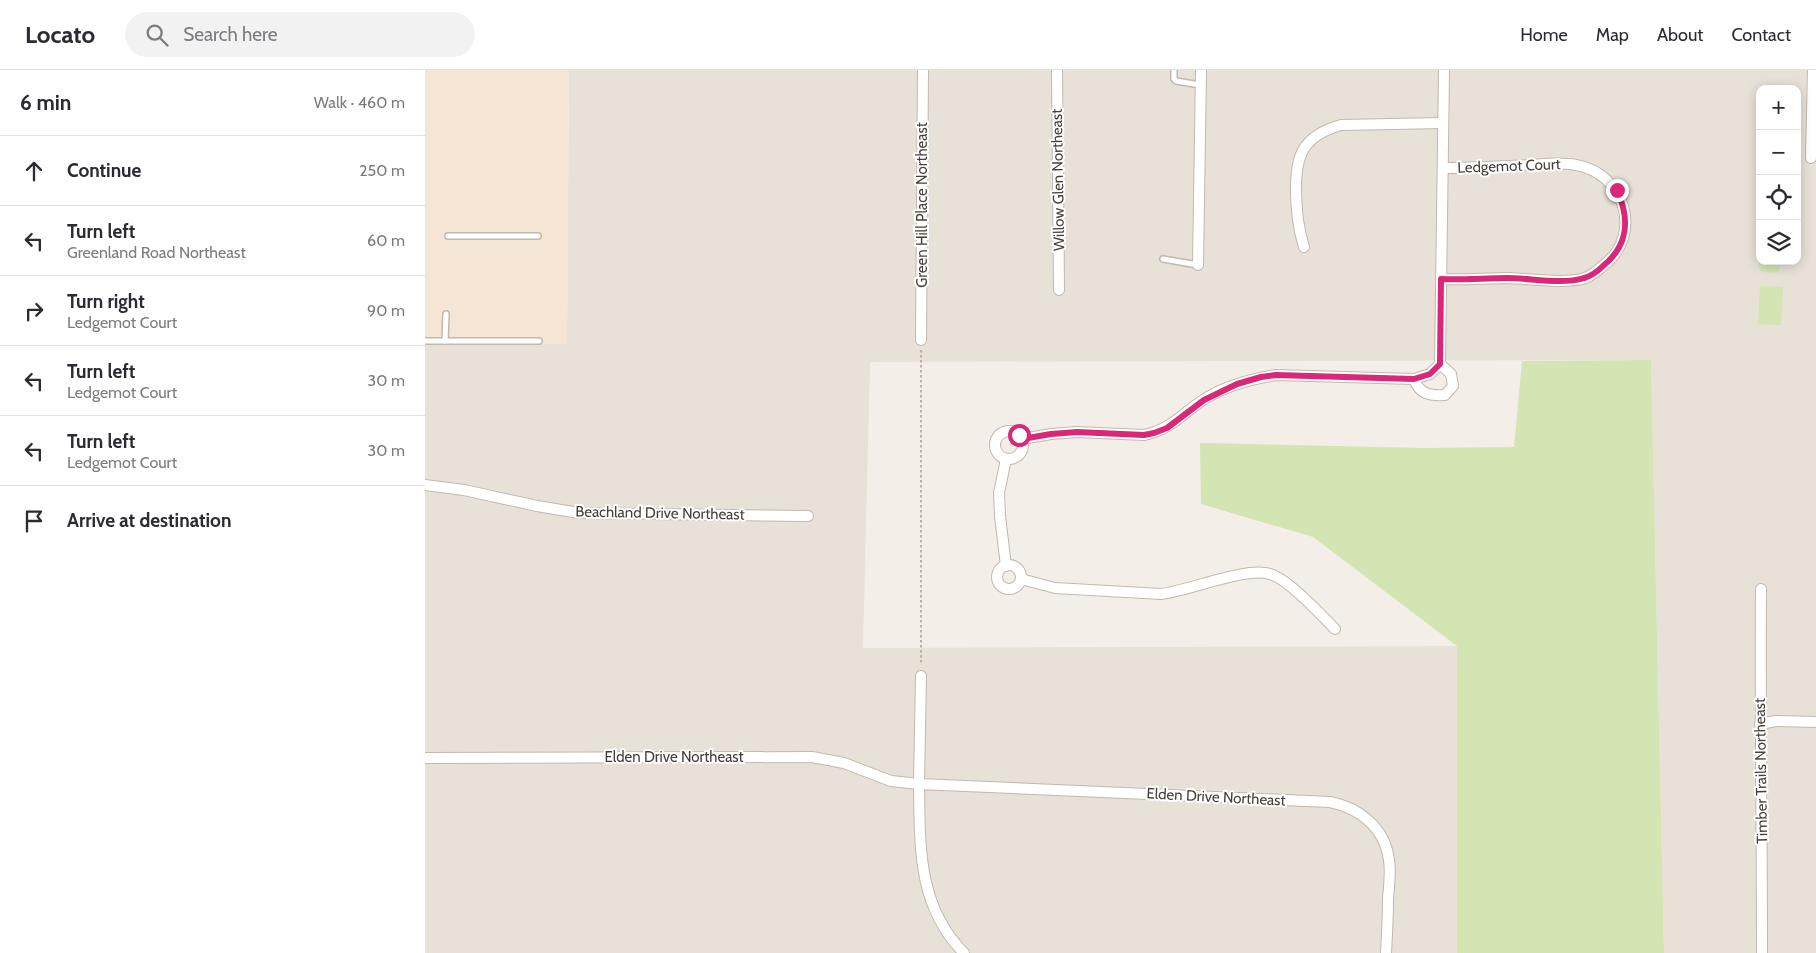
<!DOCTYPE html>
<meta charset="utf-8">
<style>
:root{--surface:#fff;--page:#f2f2f3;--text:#2b2b33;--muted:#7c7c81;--line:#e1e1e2}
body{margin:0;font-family:Cabin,sans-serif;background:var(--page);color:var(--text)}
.controls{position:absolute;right:15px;top:15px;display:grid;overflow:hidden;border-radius:10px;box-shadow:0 2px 12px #0003}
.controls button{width:45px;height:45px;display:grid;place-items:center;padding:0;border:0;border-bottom:1px solid var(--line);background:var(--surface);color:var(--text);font:25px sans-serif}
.stop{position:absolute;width:15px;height:15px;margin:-11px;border:4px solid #db2777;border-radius:50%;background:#fff}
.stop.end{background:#db2777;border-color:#fff;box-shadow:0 1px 5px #0008}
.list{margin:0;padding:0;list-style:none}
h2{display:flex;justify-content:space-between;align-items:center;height:65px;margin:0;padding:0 20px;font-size:21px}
h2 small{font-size:16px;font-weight:400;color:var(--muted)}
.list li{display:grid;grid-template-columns:32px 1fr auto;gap:15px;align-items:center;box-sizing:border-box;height:70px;padding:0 20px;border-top:1px solid var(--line)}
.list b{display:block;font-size:19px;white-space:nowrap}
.list p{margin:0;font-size:16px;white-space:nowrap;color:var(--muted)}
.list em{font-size:16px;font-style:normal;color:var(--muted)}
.icon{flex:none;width:28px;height:28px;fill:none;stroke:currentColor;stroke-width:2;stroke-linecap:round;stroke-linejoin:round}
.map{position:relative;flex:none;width:1391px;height:883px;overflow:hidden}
header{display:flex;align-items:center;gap:30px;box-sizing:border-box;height:70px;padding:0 25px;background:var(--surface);border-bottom:1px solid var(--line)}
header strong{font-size:24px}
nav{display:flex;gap:28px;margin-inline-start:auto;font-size:18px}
.search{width:350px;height:45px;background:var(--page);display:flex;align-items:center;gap:12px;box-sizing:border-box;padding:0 18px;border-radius:28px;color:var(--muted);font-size:19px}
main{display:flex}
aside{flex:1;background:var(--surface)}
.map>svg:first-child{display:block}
.residential{fill:#e7e1d7;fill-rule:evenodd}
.commercial{fill:#f4e5d5}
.green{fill:#d2e5b3}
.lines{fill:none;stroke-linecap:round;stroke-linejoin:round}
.service-casing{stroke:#c1b9ae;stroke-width:8}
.minor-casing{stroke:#c1b9ae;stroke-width:12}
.path{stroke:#bfb19d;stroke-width:2;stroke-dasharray:2.5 2.5;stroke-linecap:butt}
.service{stroke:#fff;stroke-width:5}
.minor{stroke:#fff;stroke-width:10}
.route{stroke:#db2777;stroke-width:6}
.labels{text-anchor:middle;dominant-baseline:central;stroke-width:4;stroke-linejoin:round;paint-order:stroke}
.street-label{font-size:15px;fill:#463f37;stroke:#fff}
</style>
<header>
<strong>Locato</strong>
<div class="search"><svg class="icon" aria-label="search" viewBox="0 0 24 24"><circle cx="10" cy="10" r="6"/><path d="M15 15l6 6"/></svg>Search here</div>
<nav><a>Home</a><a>Map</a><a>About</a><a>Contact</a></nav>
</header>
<main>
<aside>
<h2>6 min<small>Walk · 460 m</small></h2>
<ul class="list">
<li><svg class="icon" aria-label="ahead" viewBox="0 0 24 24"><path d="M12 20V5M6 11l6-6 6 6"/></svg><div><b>Continue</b></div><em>250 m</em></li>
<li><svg class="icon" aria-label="left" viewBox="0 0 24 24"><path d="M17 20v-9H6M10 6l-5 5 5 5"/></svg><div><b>Turn left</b><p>Greenland Road Northeast</p></div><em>60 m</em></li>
<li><svg class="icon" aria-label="right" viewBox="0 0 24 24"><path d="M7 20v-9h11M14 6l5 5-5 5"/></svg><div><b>Turn right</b><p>Ledgemot Court</p></div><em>90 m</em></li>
<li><svg class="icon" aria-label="left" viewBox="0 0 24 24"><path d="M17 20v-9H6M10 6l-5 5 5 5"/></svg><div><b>Turn left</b><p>Ledgemot Court</p></div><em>30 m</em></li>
<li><svg class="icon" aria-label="left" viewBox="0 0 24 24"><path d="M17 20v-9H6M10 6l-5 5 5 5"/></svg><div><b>Turn left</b><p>Ledgemot Court</p></div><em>30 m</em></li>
<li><svg class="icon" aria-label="arrive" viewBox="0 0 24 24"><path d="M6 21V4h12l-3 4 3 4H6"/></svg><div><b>Arrive at destination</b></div></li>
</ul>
</aside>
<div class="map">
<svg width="1391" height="883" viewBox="0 0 1391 883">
<rect width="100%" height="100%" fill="#f3efe8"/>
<path class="residential" d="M144,0h1247v883h-152l-13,-593 -781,2 -7,286 594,-2v307h-1032v-610l142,1zM1335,19h37v172h-37z"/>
<path class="commercial" d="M0,0h144l-2,274 -142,-1z"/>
<g class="green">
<path d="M1335,183v8h21l-2,10 -5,2 -13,-2c-3,-5 -4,-14 -1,-18z"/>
<path d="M1335,216l23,1 -2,38 -23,-1z"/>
<path d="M1226,290l13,593h-207v-307l-144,-109 -112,-33 -1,-61 224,5 90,-1 8,-86z"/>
</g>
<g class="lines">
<defs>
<g id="service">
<path d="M749,0v9l2,2 24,4"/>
<path d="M23,166h90"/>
<path d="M738,189l35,6"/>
<path d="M0,271h114"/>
<path d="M20,271l1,-27"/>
</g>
<g id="minor">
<path d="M632,0l2,220"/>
<path d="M1386,88l2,-88"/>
<path d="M879,177c-6,-20 -7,-32 -8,-53 -1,-38 6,-58 45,-69l102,-2"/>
<path d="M773,195l3,-195"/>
<path d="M1017,209c22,1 45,-1 68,-1 20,1 57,6 75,0 8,-3 13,-8 19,-13 40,-31 20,-92 -28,-100 -15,-3 -31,-1 -46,0 -29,1 -58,3 -87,3"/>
<path d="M496,270l2,-270"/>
<path d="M1015,294l4,-294"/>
<path d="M989,309c5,15 16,17 31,16l8,-9 -2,-12 -11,-10"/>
<circle cx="584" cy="375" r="14"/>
<path d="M597,369l29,-5 26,-2 67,3c26,-5 38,-21 59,-35 22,-14 48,-21 73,-25l138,4 16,-5 10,-10"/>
<path d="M581,389l-7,34 1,23 6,50"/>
<path d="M0,415l39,5 73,16 42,7 229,3"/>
<circle cx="584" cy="507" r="12"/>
<path d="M596,509l34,9 106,6c27,-3 87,-28 109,-20 18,5 50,40 65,55"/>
<path d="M1336,519c-1,122 1,243 1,364"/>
<path d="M1335,654l16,-3 40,1"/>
<path d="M0,688l387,-1 32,6 47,18 28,3 2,-108"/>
<path d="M539,883c-47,-47 -44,-108 -45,-169l411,18c30,6 55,26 59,58 2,13 0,26 -1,39 0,18 -1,36 -2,54"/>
</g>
</defs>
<use href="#service" class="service-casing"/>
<use href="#minor" class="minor-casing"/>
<path class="path" d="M496,280v315"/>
<use href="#service" class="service"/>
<use href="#minor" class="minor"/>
</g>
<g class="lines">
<path class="route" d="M594,365l3,4 29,-5 26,-2 67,3 10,-2 13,-5 37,-28 33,-16 24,-7 15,-2 138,4 16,-5 10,-10 1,-85c22,1 44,-1 66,-1 23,0 55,7 77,0 8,-2 14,-7 19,-12 26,-21 27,-47 14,-76"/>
</g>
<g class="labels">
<g class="street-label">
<text transform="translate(1084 96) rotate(-2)">Ledgemot Court</text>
<text transform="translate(633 110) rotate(-91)">Willow Glen Northeast</text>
<text transform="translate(497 135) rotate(-90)">Green Hill Place Northeast</text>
<text transform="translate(235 443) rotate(1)">Beachland Drive Northeast</text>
<text x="249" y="687">Elden Drive Northeast</text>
<text transform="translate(1336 701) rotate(-91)">Timber Trails Northeast</text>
<text transform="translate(791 727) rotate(3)">Elden Drive Northeast</text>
</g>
</g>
</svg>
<div class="controls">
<button>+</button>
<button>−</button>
<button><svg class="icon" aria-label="locate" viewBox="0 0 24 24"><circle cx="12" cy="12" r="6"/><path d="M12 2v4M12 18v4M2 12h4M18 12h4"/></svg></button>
<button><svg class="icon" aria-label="layers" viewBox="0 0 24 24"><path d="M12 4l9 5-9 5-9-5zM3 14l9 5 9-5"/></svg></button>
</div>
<div class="stop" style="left:594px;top:365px"></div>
<div class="stop end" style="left:1192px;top:120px"></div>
</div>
</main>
